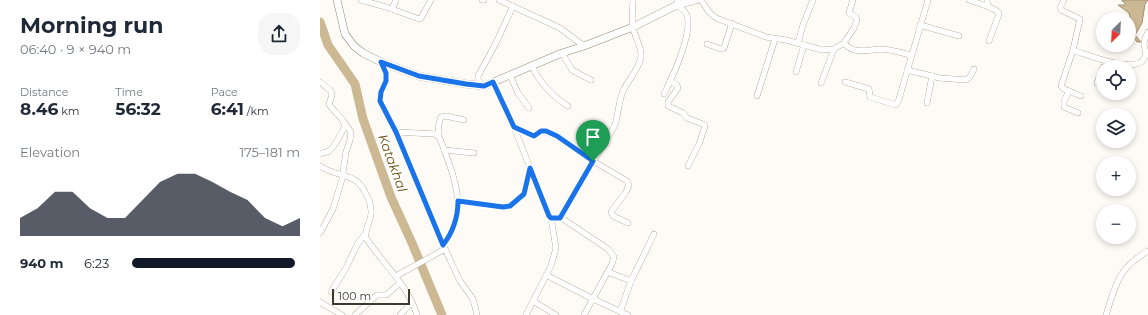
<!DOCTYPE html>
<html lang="en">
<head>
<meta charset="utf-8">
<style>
  body { margin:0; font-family:Montserrat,sans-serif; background:#f6f6f7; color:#1f2937; height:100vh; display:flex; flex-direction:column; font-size:15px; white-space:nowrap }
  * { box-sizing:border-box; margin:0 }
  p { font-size:13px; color:#747a83 }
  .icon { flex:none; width:22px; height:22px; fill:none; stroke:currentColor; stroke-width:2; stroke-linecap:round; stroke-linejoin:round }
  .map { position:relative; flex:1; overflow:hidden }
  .details { display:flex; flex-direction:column; background:#fff; width:320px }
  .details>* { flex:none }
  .needle { width:26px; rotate:204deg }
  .controls { position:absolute; left:776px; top:12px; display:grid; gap:8px }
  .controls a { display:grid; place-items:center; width:40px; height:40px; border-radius:50%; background:#fff; box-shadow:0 2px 6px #0003; font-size:20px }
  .scale { position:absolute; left:12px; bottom:10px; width:78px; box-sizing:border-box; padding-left:4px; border:2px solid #3e382f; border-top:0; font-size:11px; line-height:14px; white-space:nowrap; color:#3e382f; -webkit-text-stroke:3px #fff; paint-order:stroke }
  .pin { position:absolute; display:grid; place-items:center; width:34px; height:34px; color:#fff; margin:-41px -17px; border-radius:50% 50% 50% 0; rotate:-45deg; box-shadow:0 0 4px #0007 }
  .pin .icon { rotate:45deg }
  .round { display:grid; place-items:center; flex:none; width:42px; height:42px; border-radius:16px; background:#f6f6f7 }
  .overview { display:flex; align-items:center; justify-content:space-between; height:68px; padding:0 20px }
  h1 { font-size:22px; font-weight:700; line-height:30px }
  .stats { display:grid; grid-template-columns:repeat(3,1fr); gap:6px; height:68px; padding:4px 20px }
  .stats div { display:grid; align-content:center }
  .stats b { font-size:17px; font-weight:700 }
  .stats small { font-size:11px; font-weight:400 }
  .stats p { font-size:11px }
  .chart { height:112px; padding:8px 20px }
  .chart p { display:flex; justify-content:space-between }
  .chart svg { width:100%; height:72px; margin-top:4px; fill:#111827; opacity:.7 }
  ul { padding:0 20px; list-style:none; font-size:13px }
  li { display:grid; grid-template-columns:64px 48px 1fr; align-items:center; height:30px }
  li i { height:10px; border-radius:5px; background:#111827 }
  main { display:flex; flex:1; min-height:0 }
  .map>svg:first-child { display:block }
  .water { fill:#cdb894; stroke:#a29276 }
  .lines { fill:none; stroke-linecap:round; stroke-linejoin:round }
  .river { stroke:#cdb894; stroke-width:9 }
  .minor-casing { stroke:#938671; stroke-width:6 }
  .tertiary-casing { stroke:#938671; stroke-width:8 }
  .minor { stroke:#fff; stroke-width:5.5 }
  .tertiary { stroke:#fff; stroke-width:7 }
  .route-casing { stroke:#fff; stroke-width:8 }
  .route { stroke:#1a73e8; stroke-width:5 }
  .labels { text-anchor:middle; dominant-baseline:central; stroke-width:4; stroke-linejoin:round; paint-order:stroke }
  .water-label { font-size:13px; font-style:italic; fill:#6d5012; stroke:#fff }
</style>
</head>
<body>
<main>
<section class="details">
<div class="overview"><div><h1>Morning run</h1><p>06:40 · 9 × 940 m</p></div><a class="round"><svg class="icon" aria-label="share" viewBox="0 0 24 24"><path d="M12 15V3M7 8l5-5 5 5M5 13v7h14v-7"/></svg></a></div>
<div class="stats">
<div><p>Distance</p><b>8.46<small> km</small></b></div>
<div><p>Time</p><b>56:32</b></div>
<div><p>Pace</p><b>6:41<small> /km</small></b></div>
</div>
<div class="chart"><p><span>Elevation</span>175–181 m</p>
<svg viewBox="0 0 160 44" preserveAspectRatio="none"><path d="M0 44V33L10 27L20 17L30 17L40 27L50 33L60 33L70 22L80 11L90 6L100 6L110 11L120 17L130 22L140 33L150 38L160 33V44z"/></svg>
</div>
<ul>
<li><b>940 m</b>6:23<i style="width:97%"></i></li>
</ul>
</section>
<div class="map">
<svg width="828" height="315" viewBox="0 0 828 315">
  <rect width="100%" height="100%" fill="#fefbf7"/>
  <path class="water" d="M 802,0 L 828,0 L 825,4 L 822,23 L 815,35 L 821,42 L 817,42 L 814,38 L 809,40 L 809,19 L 807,19 L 810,17 L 809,13 L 798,5 L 805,5 L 805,3 L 802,1 Z"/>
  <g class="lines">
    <path class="river" d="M 0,22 L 8,45 L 35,84 L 43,119 L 71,197 L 92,243 L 122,315"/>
    <g class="minor-casing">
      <g id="minor">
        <path d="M 41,0 L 66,7 L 99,19 L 101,18 L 111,0"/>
        <path d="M 162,0 L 164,0"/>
        <path d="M 179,0 L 240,28 L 264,46"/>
        <path d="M 381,0 L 389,12 L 396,18 L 446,37 L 466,40 L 502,50 L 514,49 L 524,43 L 534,28 L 537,20 L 536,17 L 529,13 L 533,0"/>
        <path d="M 649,0 L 669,7"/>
        <path d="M 667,0 C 667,12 676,6 679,14 L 669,41"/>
        <path d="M 744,0 L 740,8 L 741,10 L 760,19 L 753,50 L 755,51 C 768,55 815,74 824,59 C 828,54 824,49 824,44 C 824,40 826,36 828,32"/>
        <path d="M 72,9 L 76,0"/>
        <path d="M 600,25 L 639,36"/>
        <path d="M 478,43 L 483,25 L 493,0"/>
        <path d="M 524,43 C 535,56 549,49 563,49 C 572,50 582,53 591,55"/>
        <path d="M 387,44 L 401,49 L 404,48 L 412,23"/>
        <path d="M 753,50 L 741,86 L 744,89 L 761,96"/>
        <path d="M 242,53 L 252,70 L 271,80"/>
        <path d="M 61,62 L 66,73 L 67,81 L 61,92 L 60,101 L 76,132 L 125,249"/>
        <path d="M 212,66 C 220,83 232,96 248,106"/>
        <path d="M 587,70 L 620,78 L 646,80 L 650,77 L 654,69"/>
        <path d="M 476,72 L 484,45"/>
        <path d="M 190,75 L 198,93 L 209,108"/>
        <path d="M 350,81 L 357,85 L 358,88 L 348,102 L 348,106 L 363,113 L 367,118 L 383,124 L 385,126 L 379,144 L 368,166"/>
        <path d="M 0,82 L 11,91 L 12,95 L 9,104 C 14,113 23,116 25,126 C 22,132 14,148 9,151 C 6,153 3,152 0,154"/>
        <path d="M 525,82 L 549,89 L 550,97 L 576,105 L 579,99 L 608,0"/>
        <path d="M 173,83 L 192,122 L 229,216 L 231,218 L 238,218 L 243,219 L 288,249 L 294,257 L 292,264 L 264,315"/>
        <path d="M 501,83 L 514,49"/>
        <path d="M 777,83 L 783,67"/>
        <path d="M 164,86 L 158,80 L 158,76 L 176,43 L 193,6"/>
        <path d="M 749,91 L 744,101 L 744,107 L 758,113"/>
        <path d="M 344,94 C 352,78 373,33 367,16 C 366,11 361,8 357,5 L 358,0"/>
        <path d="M 437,96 L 455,39"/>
        <path d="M 607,103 L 612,76"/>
        <path d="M 194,127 L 214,136 L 221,131 L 237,135 L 273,161 L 307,181 L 309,185 L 306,192 L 291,212 L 293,216 L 308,223"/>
        <path d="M 76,132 L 115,134 L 119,137 L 122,144 C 135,179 149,212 123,245"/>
        <path d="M 118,135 L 119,123 L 121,117 L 126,116 L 144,120"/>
        <path d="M 124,150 L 154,153"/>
        <path d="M 0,166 C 18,179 35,170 46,194 C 49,199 51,205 51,211 C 52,221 44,229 46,238 C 63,264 88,285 97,315"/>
        <path d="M 138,201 L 183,207 L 191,206 L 204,194 L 210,168"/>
        <path d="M 240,218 L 295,125 C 299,113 298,101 304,89 C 309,79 319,69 321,57 C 322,47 315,37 313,28 C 311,19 313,9 313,0"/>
        <path d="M 0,233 L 13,209 L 22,179 L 26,152 L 30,140 L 31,132 L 24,122"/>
        <path d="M 288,272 L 311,281"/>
        <path d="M 226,275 L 273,299 L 308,315"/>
        <path d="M 76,276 L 125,249 L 140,281 L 153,299 L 157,315"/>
        <path d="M 11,292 L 26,268 L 38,243 L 45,234"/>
        <path d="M 213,301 L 236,315"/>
        <path d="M 0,302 L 22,315"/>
        <path d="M 300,312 L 311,281 L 334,234"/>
        <path d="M 35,315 L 57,295 L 66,295 L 80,283"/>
        <path d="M 80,315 L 92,302"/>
        <path d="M 206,315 L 231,266 L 236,248 L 231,218"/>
        <path d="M 786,315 C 796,284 798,268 828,251"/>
      </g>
    </g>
    <g class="tertiary-casing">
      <path id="tertiary" d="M 17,0 L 25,34 L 34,46 L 43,53 L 61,62 L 99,76 L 146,84 L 164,86 L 242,53 L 264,46 L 313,27 L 357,5 L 376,0"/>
    </g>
    <use href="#minor" class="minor"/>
    <use href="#tertiary" class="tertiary"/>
  </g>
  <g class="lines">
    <g class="route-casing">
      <path id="route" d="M 61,62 L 99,76 L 146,84 L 164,86 L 173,82 L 194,127 L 214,136 L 221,131 L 226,131 L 237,136 L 273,161 L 240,218 L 231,218 L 229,216 L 210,168 L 204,194 L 190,206 L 183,207 L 138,201 C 138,218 133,232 123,245 L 76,132 L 60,101 L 61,92 L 66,81 L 66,73 Z"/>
    </g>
    <use href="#route" class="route"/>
  </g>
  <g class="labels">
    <g class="water-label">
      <text transform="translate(73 163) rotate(70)">Katakhal</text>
    </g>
  </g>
</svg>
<div class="controls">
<a><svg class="needle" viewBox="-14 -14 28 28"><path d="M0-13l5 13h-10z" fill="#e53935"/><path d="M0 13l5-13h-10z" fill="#747a83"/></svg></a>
<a><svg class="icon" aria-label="locate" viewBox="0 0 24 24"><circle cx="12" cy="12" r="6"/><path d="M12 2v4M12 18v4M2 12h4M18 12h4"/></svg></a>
<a><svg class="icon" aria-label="layers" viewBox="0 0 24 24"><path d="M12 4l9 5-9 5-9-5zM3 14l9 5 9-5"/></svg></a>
<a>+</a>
<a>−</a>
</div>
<div class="scale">100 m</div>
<div class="pin" style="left:273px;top:161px;background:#1e9e55"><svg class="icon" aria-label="arrive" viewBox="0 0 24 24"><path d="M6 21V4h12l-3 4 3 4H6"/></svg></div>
</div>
</main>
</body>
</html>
